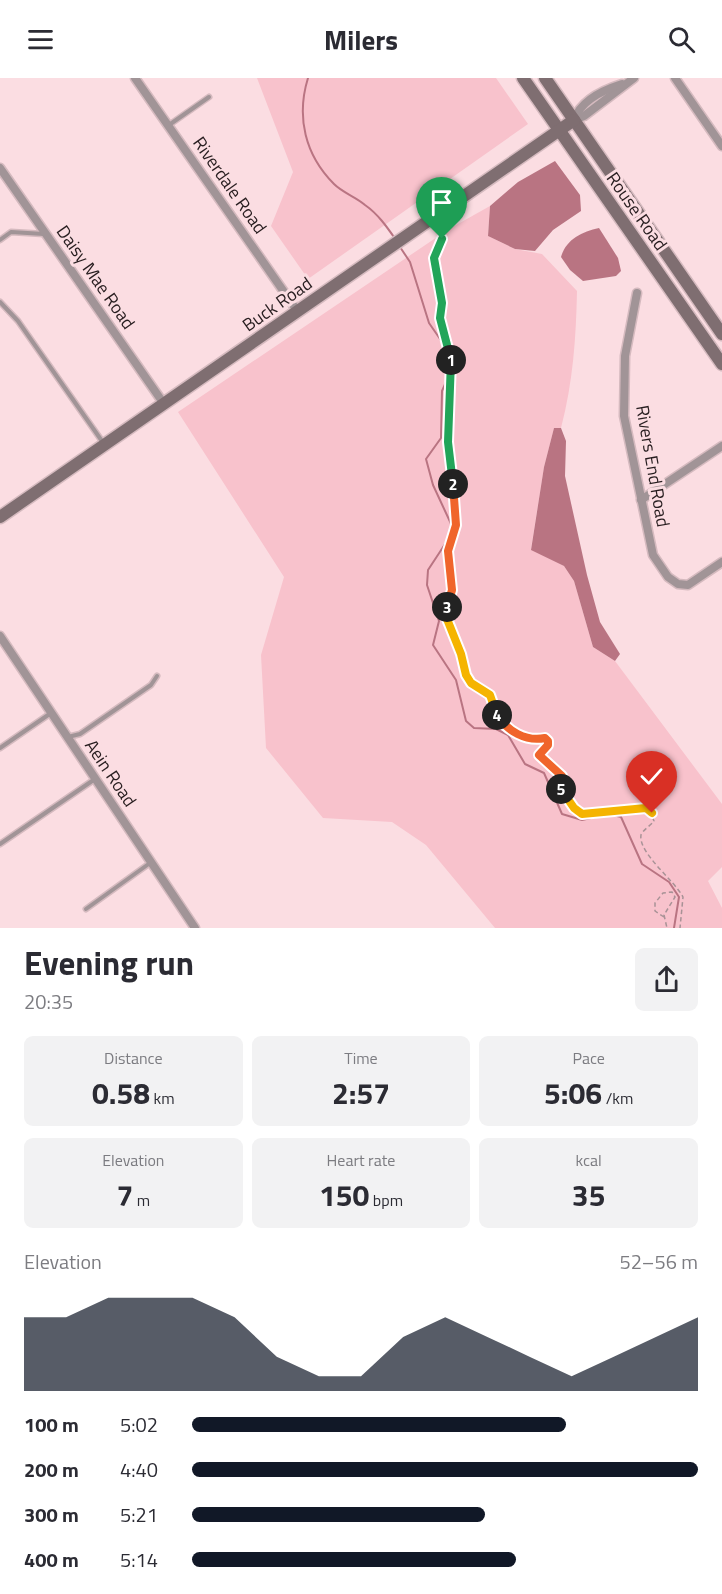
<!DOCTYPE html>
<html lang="en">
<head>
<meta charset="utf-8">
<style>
  body { margin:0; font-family:"Titillium Web",sans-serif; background:#f2f2f3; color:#2b2b33; height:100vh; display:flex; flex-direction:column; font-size:22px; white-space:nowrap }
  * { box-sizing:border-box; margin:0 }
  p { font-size:20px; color:#7c7c81 }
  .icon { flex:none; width:33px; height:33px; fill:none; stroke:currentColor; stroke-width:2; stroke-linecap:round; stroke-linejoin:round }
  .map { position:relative; height:850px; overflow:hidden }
  .side { display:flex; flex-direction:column; background:#fff; flex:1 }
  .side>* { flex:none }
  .pin { position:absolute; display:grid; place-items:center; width:51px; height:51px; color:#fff; margin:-62px -26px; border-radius:50% 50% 50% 0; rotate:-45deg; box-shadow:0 0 6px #0007 }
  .pin .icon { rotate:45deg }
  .km { position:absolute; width:30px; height:30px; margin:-15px; border-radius:50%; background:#222; color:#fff; font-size:16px; line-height:30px; text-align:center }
  .round { display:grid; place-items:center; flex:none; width:63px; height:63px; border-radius:9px; background:#f2f2f3 }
  .head { display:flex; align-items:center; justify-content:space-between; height:102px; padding:0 24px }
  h1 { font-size:33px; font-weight:700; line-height:45px }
  .metrics { display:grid; grid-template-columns:repeat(3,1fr); gap:9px; height:102px; padding:6px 24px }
  .metrics div { display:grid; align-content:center; border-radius:9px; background:#f2f2f3; text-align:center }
  .metrics b { font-size:30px; font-weight:700 }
  .metrics small { font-size:16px; font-weight:400 }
  .metrics p { font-size:16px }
  .chart { height:168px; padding:12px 24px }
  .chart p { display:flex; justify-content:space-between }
  .chart svg { width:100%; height:108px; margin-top:6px; fill:#111827; opacity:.7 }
  ul { padding:0 24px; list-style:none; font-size:20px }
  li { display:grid; grid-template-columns:96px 72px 1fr; align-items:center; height:45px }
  li i { height:15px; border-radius:8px; background:#111827 }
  header { display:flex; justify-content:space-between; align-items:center; height:78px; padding:0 24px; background:#fff; font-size:27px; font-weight:700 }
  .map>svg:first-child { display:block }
  .green { fill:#f8c2cc }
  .water { fill:#b97482 }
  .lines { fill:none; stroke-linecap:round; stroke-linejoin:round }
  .stream { stroke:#b97482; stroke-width:2 }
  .lane-casing { stroke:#d5babf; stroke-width:7 }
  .street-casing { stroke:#d5babf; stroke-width:11 }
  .secondary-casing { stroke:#d5babf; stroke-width:15 }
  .path { stroke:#a89296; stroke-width:1.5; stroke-dasharray:4.5 3; stroke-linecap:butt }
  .lane { stroke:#a19497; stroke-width:4 }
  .street { stroke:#a19497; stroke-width:8 }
  .secondary { stroke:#7f6e71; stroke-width:12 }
  .split-1-casing { stroke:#fff; stroke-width:12 }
  .split-2-casing { stroke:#fff; stroke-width:12 }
  .split-3-casing { stroke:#fff; stroke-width:12 }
  .split-4-casing { stroke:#fff; stroke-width:12 }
  .split-5-casing { stroke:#fff; stroke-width:12 }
  .split-6-casing { stroke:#fff; stroke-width:12 }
  .split-1 { stroke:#22a559; stroke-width:8 }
  .split-2 { stroke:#22a559; stroke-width:8 }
  .split-3 { stroke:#f0652b; stroke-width:8 }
  .split-4 { stroke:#f5b400; stroke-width:8 }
  .split-5 { stroke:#f0652b; stroke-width:8 }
  .split-6 { stroke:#f5b400; stroke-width:8 }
  .labels { text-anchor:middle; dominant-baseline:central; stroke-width:6; stroke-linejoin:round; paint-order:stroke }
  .street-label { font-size:18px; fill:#271d1f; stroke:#fbdde2 }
</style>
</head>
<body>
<header><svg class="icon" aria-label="menu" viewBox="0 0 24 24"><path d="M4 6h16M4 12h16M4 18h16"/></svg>Milers<svg class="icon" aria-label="search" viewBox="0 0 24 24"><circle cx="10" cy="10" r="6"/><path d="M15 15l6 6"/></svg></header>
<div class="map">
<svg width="722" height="850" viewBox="0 0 722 850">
  <rect width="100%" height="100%" fill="#fbdde2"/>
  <g class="green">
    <path d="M 257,0 L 496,0 L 528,46 L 308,201 L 271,148 L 293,94 Z"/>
    <path d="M 490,128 L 488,158 L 515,171 L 542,176 L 577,213 C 576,261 573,304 561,350 L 554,350 L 544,389 L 531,471 L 564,488 L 574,503 L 593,569 L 615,583 L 722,726 L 722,789 L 708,803 L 722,830 L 722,850 L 495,850 L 426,767 L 392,744 L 323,740 L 266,670 L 261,577 L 284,499 L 178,334 L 449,151 Z"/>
  </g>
  <g class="water">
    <path d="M 555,83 L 580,117 L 581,133 L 553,152 L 535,173 L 515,171 L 488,158 L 490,128 L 518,104 Z"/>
    <path d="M 599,150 L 618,180 L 621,193 L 616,198 L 583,203 L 570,192 L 561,179 C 566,161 582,154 599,150 Z"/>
    <path d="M 554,350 L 561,350 L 566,363 L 565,398 L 587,497 L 600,544 L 620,576 L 615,583 L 593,569 L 574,503 L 564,488 L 531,472 L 544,389 Z"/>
  </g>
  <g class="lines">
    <g class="stream">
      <path d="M 308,0 C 296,39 305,77 334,106 C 343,115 356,119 365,127 C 378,136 387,149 396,162"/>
      <path d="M 400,169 L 410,184 L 429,245 L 447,271 L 451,285 L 451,293 L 442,313 L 441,360 L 426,381 L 433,407 L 452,448 L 451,457 L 428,492 L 427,507 L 439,543 L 433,567 L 456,602 L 466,643 L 474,650 L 496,651 L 508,657 L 525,686 L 544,695 L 562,736 L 582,742 L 609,736 L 621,739 L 642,786 L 669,804 L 679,819 L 674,850"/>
    </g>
    <g class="lane-casing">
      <g id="lane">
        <path d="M 169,47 L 209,19"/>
        <path d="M 0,162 L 11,154 L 44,156"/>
        <path d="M 0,224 L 18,243 L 104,366"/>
        <path d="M 68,659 L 80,656 L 151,607 L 157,598"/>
        <path d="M 0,670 L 51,635"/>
        <path d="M 0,766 L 95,701"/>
        <path d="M 86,831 L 150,785"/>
      </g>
    </g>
    <g class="street-casing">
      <g id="street">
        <path d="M 135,0 L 298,234"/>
        <path d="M 675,0 L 722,68"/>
        <path d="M 574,42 L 584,38 L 634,0"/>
        <path d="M 574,42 C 581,22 603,12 622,6"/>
        <path d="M 0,90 L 164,326"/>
        <path d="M 637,215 L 625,278 L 624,338 L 653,477 L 668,499 L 678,506 L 688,507 L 722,484"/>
        <path d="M 641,422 L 722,368"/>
        <path d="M 0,558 L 195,850"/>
      </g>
    </g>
    <g class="secondary-casing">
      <g id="secondary">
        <path d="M 523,0 L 722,286"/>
        <path d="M 545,0 L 722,256"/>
        <path d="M 0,439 L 574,42"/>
      </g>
    </g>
    <g class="path">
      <path d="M 440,148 L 444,156 L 434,180 L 442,225 L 440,240 L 452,287 L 448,364 L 456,447 L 448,473 L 452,512 L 447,527 L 447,541 L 469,602 L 490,617 L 502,644 L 526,661 L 545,660 L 548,663 L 540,680 L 562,698 C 562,703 560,707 561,712 C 566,746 623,735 646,731 L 650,733 L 654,743 C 651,747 642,753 641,757 C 638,775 675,803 683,819 L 680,850"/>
      <path d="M 664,839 L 655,833 L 655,825 L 663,815 L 672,814 L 675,819 L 664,837 L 667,850"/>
    </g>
    <use href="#lane" class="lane"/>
    <use href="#street" class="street"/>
    <use href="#secondary" class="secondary"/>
  </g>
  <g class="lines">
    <g class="split-1-casing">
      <path id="split-1" d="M 442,161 L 434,180 L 442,225 L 440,240 L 451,282"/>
    </g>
    <g class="split-2-casing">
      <path id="split-2" d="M 451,282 L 448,364 L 453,406"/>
    </g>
    <g class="split-3-casing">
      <path id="split-3" d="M 447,529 L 452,512 L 448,473 L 456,447 L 453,406"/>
    </g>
    <g class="split-4-casing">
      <path id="split-4" d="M 447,529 L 447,541 L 461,576 L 466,597 L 471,605 L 490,617 L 497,637"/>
    </g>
    <g class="split-5-casing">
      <path id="split-5" d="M 497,637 C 507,653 526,664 545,660 L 548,663 L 548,667 L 539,677 L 562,698 L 561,711"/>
    </g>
    <g class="split-6-casing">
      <path id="split-6" d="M 561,711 L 574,730 L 582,736 L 646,730 L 652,735"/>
    </g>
    <use href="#split-1" class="split-1"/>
    <use href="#split-2" class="split-2"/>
    <use href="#split-3" class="split-3"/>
    <use href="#split-4" class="split-4"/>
    <use href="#split-5" class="split-5"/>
    <use href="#split-6" class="split-6"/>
  </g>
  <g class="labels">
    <g class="street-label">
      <text transform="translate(230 107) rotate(55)">Riverdale Road</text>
      <text transform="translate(637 133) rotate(55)">Rouse Road</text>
      <text transform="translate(96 199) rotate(55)">Daisy Mae Road</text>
      <text transform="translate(277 226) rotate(-35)">Buck Road</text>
      <text transform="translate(653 388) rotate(80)">Rivers End Road</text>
      <text transform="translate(111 695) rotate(56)">Aein Road</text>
    </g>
  </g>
</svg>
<div class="pin" style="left:442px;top:161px;background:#1e9e55"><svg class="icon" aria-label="arrive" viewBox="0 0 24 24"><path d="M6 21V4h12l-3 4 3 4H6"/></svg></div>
<div class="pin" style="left:652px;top:735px;background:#d93025"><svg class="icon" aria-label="check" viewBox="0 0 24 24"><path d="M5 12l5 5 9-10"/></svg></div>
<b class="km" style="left:451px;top:282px">1</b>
<b class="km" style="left:453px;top:406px">2</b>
<b class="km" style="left:447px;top:529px">3</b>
<b class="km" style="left:497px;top:637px">4</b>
<b class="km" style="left:561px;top:711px">5</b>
</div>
<section class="side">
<div class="head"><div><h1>Evening run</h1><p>20:35</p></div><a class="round"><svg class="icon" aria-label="share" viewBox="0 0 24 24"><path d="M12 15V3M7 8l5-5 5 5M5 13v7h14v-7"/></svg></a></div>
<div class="metrics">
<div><p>Distance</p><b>0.58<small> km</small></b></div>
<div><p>Time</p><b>2:57</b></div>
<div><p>Pace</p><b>5:06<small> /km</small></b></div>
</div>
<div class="metrics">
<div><p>Elevation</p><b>7<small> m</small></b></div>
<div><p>Heart rate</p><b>150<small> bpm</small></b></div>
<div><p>kcal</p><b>35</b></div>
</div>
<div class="chart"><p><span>Elevation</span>52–56 m</p>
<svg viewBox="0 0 160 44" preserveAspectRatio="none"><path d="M0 44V14L10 14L20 6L30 6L40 6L50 14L60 30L70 38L80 38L90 22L100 14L110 22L120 30L130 38L140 30L150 22L160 14V44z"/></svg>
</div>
<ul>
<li><b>100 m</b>5:02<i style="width:74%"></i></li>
<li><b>200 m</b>4:40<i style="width:100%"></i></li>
<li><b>300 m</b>5:21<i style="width:58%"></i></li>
<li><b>400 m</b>5:14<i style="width:64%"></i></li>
</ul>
</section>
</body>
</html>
